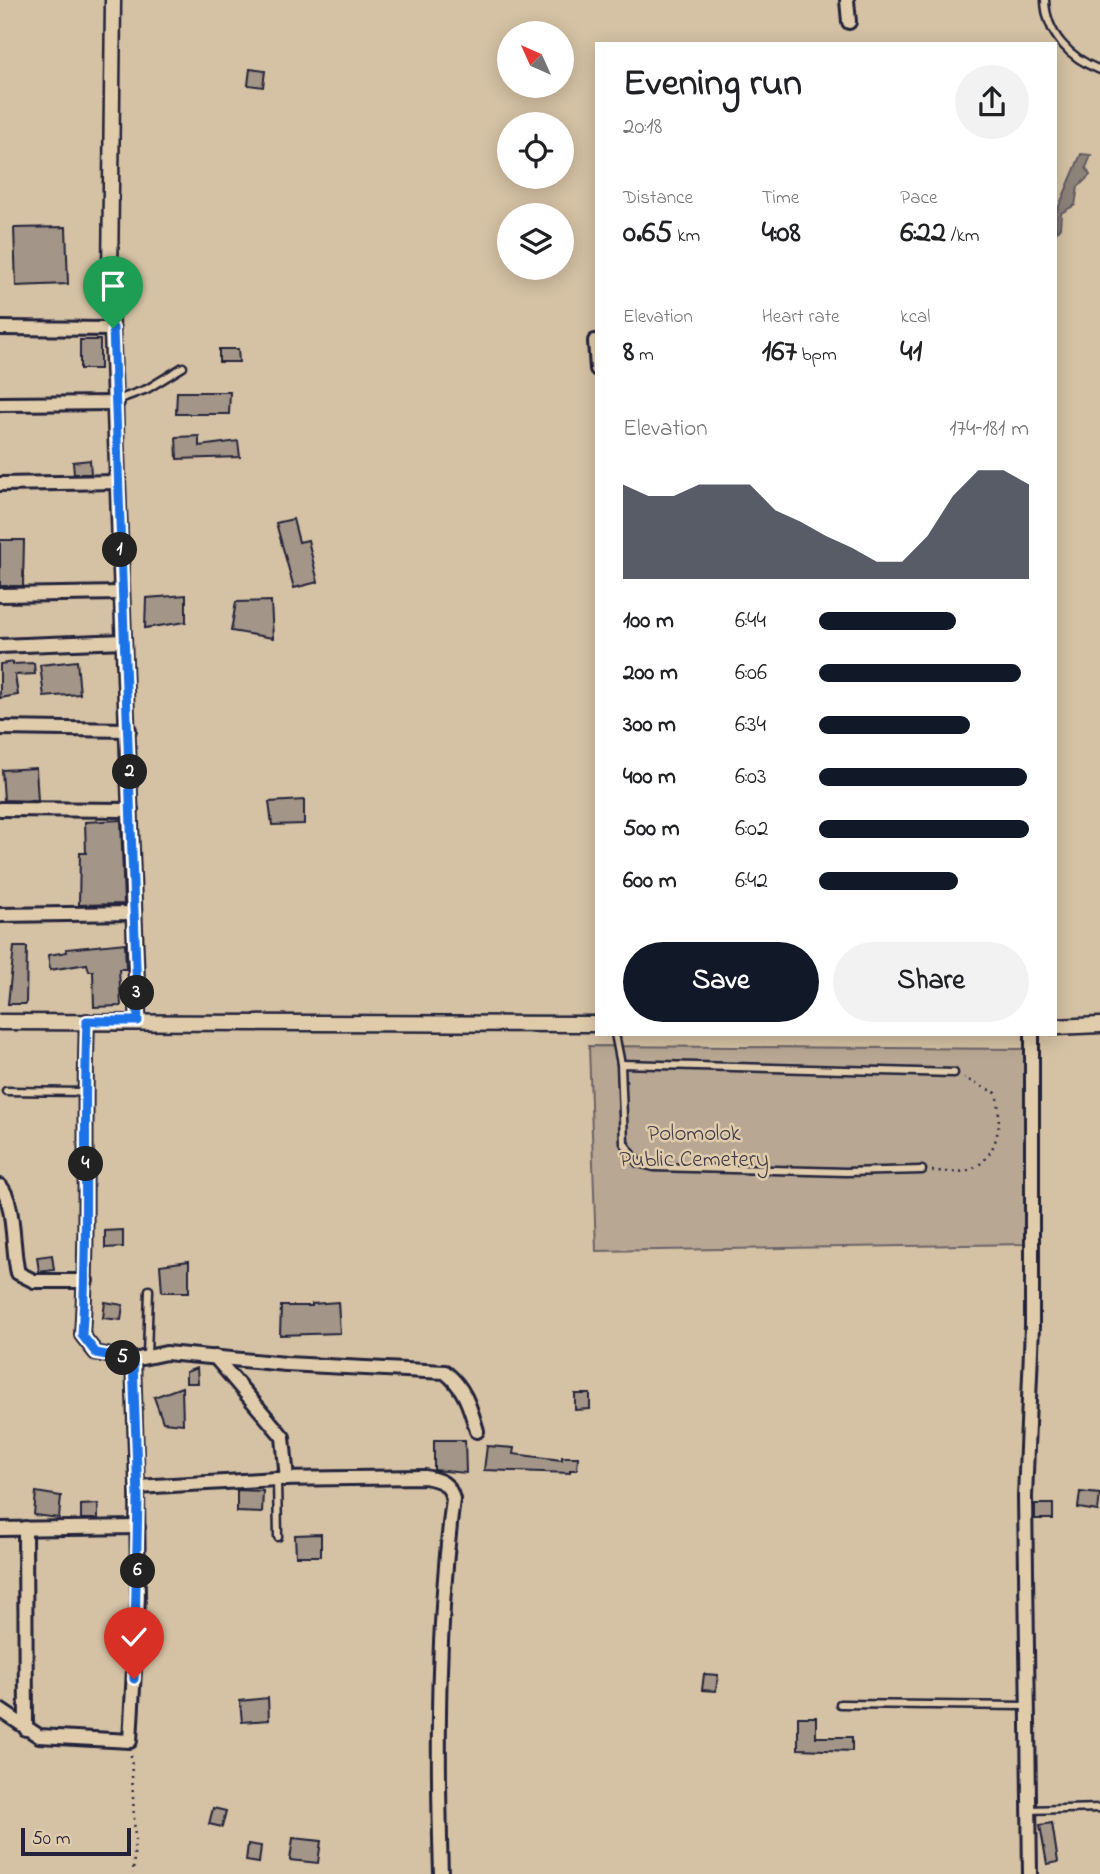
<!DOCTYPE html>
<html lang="en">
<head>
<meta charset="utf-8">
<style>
  body { margin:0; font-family:"Indie Flower",sans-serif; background:#f2f2f2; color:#202124; height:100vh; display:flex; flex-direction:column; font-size:26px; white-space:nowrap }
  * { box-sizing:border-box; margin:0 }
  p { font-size:23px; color:#757577 }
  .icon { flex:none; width:38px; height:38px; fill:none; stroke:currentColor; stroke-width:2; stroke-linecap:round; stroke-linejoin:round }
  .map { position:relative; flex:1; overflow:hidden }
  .details { position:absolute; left:595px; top:42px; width:462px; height:994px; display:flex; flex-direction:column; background:#fff; border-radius:0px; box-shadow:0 4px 18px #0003 }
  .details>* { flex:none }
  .needle { width:46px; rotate:315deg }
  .fabs { position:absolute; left:497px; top:21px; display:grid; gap:14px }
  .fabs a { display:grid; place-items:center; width:77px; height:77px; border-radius:50%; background:#fff; box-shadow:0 4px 18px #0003; font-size:35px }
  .scale { position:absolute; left:21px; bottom:18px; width:110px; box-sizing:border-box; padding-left:7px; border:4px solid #22223b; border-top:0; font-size:19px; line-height:24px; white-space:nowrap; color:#22223b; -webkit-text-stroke:5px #e0ccab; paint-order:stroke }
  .pin { position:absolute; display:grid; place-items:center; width:60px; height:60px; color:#fff; margin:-72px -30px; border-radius:50% 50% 50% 0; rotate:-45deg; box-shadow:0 0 7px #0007 }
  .pin .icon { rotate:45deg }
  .km { position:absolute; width:35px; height:35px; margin:-18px; border-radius:50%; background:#222; color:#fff; font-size:19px; line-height:35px; text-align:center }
  .round { display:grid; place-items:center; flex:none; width:74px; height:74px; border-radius:37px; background:#f2f2f2 }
  .head { display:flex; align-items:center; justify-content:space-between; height:119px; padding:0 28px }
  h1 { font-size:38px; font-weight:700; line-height:52px }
  .metrics { display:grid; grid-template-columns:repeat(3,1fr); gap:10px; height:119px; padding:7px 28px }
  .metrics div { display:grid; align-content:center }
  .metrics b { font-size:30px; font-weight:700 }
  .metrics small { font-size:19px; font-weight:400 }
  .metrics p { font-size:19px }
  .chart { height:196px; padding:14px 28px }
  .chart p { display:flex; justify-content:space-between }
  .chart svg { width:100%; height:126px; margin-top:7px; fill:#111827; opacity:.7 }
  .button { display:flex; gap:14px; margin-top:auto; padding:14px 28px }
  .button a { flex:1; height:80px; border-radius:42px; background:#111827; color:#fff; font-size:28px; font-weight:700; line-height:80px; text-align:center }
  .button a+a { background:#f2f2f2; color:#202124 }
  ul { padding:0 28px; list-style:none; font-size:23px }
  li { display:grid; grid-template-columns:112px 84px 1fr; align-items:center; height:52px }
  li i { height:18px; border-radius:9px; background:#111827 }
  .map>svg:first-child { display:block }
  .green { fill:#b7a793; stroke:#6c6467; stroke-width:2 }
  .water { fill:#8e837a; stroke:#635c61; stroke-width:2 }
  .building { fill:#a39587; stroke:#22223b; stroke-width:2 }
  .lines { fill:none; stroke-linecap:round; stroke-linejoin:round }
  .service-casing { stroke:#22223b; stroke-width:11 }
  .minor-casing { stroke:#22223b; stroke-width:18 }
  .tertiary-casing { stroke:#22223b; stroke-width:19 }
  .path { stroke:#22223b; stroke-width:2.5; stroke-dasharray:2 5; stroke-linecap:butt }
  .service { stroke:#e0ccab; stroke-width:6 }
  .minor { stroke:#e0ccab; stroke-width:12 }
  .tertiary { stroke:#e0ccab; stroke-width:14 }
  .route-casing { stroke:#fff; stroke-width:14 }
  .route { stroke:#1a73e8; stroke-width:9 }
  .labels { text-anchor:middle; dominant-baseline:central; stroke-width:5; stroke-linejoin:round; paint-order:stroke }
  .park-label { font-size:23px; fill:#403d4d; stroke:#e0ccab }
</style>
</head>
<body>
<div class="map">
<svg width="1100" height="1874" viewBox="0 0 1100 1874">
  <rect width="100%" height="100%" fill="#d5c2a4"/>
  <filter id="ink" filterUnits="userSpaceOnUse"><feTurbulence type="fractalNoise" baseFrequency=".0143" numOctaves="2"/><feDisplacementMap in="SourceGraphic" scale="14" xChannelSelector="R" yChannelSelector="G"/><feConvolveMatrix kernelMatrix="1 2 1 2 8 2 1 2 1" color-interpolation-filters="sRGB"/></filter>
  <g filter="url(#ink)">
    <path class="green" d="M 589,1046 L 1032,1049 L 1029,1244 L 596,1251 Z"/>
    <path class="water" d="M 1081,154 L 1091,155 L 1086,168 L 1090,175 L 1078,187 L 1075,205 L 1061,213 L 1060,227 L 1056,232 L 1057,211 Z"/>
    <g class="building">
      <path d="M 250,69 L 265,71 L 263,87 L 248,85 Z"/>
      <path d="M 66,227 L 68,284 L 16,286 L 14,228 Z"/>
      <rect x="80" y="340" width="20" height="29"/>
      <path d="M 219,349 L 238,349 L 239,362 L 219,362 Z"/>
      <path d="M 177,392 L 230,392 L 229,414 L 176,414 Z"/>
      <path d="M 199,436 L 199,446 L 238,441 L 240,457 L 177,459 L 176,437 Z"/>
      <path d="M 90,460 L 91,474 L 74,474 L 73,462 Z"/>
      <path d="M 293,519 L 299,542 L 308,540 L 318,582 L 294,588 L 276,523 Z"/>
      <path d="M 0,540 L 24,540 L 23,586 L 0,586 Z"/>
      <path d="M 186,595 L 186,622 L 145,628 L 146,598 Z"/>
      <path d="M 271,601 L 273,638 L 231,631 L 236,602 Z"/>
      <path d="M 77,661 L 80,694 L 44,697 L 40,665 Z"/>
      <path d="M 13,662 L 13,664 L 34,663 L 35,674 L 15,675 L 18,695 L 0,698 L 0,664 Z"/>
      <path d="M 36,768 L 38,801 L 4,800 L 2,770 Z"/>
      <path d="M 304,800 L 304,824 L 272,825 L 269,802 Z"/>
      <path d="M 121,820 L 124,904 L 79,905 L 80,853 L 86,853 L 85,822 Z"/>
      <path d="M 125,943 L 126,969 L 119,969 L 121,1006 L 94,1007 L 93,971 L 89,971 L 87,964 L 50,970 L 48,955 L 67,952 L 66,949 Z"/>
      <path d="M 14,947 L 27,947 L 26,1004 L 8,1004 Z"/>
      <path d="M 123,1230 L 123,1247 L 105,1248 L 105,1231 Z"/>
      <path d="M 52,1255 L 54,1270 L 39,1272 L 37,1257 Z"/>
      <path d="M 189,1261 L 189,1292 L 162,1292 L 160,1265 Z"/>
      <path d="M 105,1302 L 123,1305 L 121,1320 L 103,1318 Z"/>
      <path d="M 338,1302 L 340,1333 L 280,1335 L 281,1306 L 312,1306 L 312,1304 Z"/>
      <path d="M 197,1368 L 198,1383 L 186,1383 L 186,1372 Z"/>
      <path d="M 182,1387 L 183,1424 L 163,1422 L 154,1397 Z"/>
      <path d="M 575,1394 L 590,1394 L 590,1409 L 575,1410 Z"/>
      <path d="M 434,1440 L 465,1440 L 466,1473 L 434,1470 Z"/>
      <path d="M 487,1446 L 514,1448 L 513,1454 L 562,1460 L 562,1457 L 578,1457 L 577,1470 L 570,1470 L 570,1473 L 484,1470 Z"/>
      <path d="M 237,1490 L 263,1491 L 262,1513 L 237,1512 Z"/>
      <path d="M 36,1492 L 61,1496 L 59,1518 L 34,1515 Z"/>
      <path d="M 1080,1492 L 1100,1494 L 1098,1511 L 1078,1508 Z"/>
      <path d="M 98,1504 L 98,1519 L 81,1519 L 81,1505 Z"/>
      <rect x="1035" y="1504" width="18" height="15"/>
      <path d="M 321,1534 L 321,1556 L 296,1556 L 295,1535 Z"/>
      <path d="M 704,1674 L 718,1675 L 716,1691 L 702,1690 Z"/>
      <path d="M 268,1698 L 269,1720 L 242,1722 L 240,1701 Z"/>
      <path d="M 798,1717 L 816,1717 L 816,1737 L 852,1737 L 852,1751 L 798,1749 Z"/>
      <path d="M 213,1808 L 226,1811 L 222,1827 L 209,1824 Z"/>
      <path d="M 1052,1823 L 1058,1862 L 1047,1864 L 1040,1825 Z"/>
      <path d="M 293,1838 L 321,1841 L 318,1863 L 290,1860 Z"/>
      <path d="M 248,1844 L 261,1846 L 259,1863 L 246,1861 Z"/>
    </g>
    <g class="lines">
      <g class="service-casing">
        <g id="service">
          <path d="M 1045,0 C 1046,34 1070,58 1100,70"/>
          <path d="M 117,400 L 147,389 L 183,367"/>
          <path d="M 615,1034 L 621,1064"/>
          <path d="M 6,1091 L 84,1092"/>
          <path d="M 922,1170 L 846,1172 L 654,1167 L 638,1163 L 624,1143 L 621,1064 L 954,1073"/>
          <path d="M 147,1357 L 149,1290"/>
          <path d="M 277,1479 L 278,1537"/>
          <path d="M 840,1704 L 1027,1706"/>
          <path d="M 1029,1810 L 1100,1808"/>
        </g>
      </g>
      <g class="minor-casing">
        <g id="minor">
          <path d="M 847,0 L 849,22"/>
          <path d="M 0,328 L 113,329"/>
          <path d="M 595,341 L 597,369"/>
          <path d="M 0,404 L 117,403"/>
          <path d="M 0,484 L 118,482"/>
          <path d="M 0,595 L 122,593"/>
          <path d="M 0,646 L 124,641"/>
          <path d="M 0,728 L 129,730"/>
          <path d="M 0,809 L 131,810"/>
          <path d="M 0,915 L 133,913"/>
          <path d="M 87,1021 C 83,1126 89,1231 82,1335 L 96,1353 L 133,1360"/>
          <path d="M 0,1186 C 15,1200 12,1250 18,1273 L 34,1281 L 86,1281"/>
          <path d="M 215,1357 L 283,1437 L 287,1479"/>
          <path d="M 137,1487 L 133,1360 L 166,1353 L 286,1364 L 445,1372 C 465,1388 470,1407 477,1431"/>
          <path d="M 25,1528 L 26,1729"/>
          <path d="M 0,1529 L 138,1527"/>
          <path d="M 0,1710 L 39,1736 L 130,1741 L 138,1598 L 137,1487 L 277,1479 L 425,1477 C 441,1480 449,1483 453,1499 C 437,1624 437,1748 441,1874"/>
          <path d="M 1030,1874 L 1025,1497 L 1032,1326 L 1032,1034"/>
        </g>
      </g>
      <g class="tertiary-casing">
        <g id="tertiary">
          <path d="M 113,0 L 110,280 L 138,1021"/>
          <path d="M 0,1022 L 597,1024"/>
          <path d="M 1055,1027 L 1100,1025"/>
        </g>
      </g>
      <g class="path">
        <path d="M 932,1171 C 942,1171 955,1173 965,1171 C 999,1163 1003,1119 996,1093 L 964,1078"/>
        <path d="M 131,1755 L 135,1839 L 133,1874"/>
      </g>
      <use href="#service" class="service"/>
      <use href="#minor" class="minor"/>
      <use href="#tertiary" class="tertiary"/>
    </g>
  </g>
  <g class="lines" filter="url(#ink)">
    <g class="route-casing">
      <path id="route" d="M 113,328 L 138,1021 L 87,1021 C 83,1126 89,1230 82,1335 L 96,1353 L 133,1360 L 138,1498 L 134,1679"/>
    </g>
    <use href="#route" class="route"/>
  </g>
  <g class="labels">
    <g class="park-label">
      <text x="694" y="1134">Polomolok<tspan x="694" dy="26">Public Cemetery</tspan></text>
    </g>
  </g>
</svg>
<div class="fabs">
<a><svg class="needle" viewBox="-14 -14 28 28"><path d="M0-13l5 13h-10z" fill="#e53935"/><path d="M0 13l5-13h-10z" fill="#757577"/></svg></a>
<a><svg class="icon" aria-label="locate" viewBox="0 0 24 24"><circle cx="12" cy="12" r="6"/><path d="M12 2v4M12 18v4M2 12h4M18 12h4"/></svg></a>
<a><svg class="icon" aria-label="layers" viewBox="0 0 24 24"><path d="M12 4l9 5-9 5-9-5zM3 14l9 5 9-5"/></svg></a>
</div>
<div class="scale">50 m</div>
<div class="pin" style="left:113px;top:328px;background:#1e9e55"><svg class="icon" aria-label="arrive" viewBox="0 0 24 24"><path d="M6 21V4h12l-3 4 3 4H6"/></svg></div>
<div class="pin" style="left:134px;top:1679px;background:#d93025"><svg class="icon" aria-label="check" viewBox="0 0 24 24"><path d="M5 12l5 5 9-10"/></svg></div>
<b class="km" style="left:120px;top:550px">1</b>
<b class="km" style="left:130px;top:772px">2</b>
<b class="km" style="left:137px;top:993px">3</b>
<b class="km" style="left:86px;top:1164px">4</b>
<b class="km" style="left:123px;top:1358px">5</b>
<b class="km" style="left:138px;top:1571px">6</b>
<section class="details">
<div class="head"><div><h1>Evening run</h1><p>20:18</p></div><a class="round"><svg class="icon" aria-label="share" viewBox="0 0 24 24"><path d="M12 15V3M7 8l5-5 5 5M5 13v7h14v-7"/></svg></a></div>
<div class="metrics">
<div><p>Distance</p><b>0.65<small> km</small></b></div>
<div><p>Time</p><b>4:08</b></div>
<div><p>Pace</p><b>6:22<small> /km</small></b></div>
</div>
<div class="metrics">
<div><p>Elevation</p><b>8<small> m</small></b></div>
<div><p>Heart rate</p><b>167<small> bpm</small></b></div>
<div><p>kcal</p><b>41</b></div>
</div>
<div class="chart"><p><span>Elevation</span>174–181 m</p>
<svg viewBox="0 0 160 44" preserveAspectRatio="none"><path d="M0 44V11L10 15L20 15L30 11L40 11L50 11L60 20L70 24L80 29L90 33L100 38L110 38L120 29L130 15L140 6L150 6L160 11V44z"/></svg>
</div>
<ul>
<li><b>100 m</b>6:44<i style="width:65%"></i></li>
<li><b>200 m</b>6:06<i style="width:96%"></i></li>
<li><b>300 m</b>6:34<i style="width:72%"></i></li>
<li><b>400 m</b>6:03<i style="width:99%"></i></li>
<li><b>500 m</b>6:02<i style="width:100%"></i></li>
<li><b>600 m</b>6:42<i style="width:66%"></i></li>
</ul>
<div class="button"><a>Save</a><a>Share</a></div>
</section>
</div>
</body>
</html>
